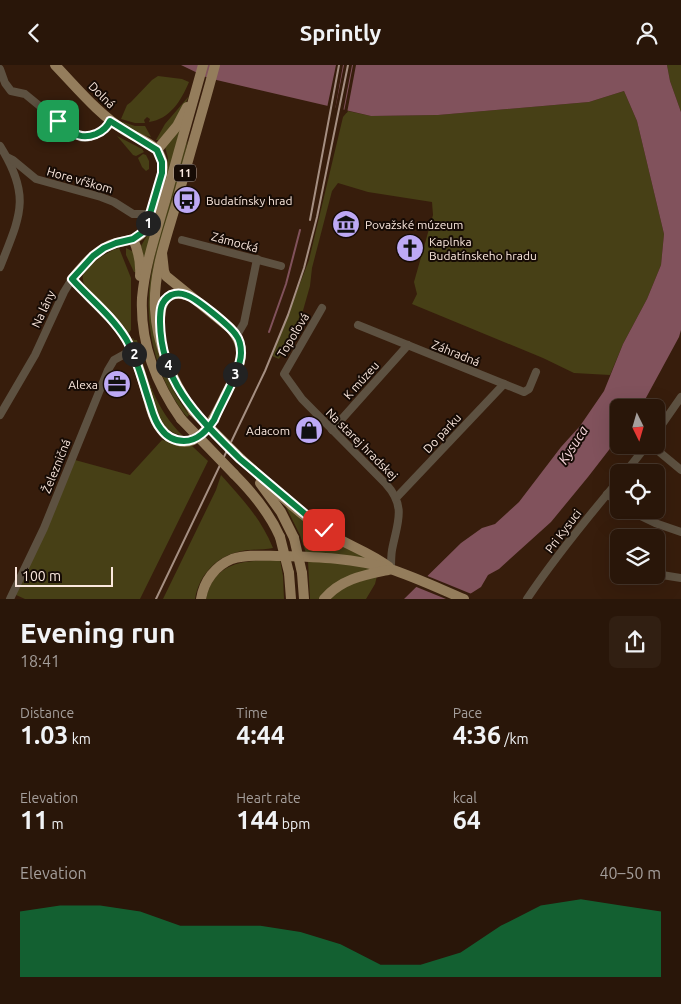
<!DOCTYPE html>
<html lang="en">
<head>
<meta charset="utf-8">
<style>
  body { margin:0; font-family:Ubuntu,sans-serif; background:#311f12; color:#f1f3f6; height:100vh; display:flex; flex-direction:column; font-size:19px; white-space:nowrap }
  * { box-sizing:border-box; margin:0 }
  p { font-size:16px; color:#a59f9c }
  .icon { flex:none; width:28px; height:28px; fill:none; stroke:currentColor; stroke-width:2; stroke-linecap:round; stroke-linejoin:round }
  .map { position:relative; height:534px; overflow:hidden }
  .drawer { display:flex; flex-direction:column; background:#291609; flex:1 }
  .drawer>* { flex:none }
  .needle { width:32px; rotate:175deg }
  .tools { position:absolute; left:610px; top:334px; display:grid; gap:10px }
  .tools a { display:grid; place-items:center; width:55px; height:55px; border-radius:8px; background:#291609; box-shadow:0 5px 20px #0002,0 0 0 1px #45352a; font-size:25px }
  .scale { position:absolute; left:15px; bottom:12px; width:98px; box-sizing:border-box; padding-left:5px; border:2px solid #fbe8de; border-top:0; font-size:14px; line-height:18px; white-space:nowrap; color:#fbe8de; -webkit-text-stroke:4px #160b05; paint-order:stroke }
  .pin { position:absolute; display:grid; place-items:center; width:42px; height:42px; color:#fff; margin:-21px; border-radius:10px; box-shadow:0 2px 8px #0006 }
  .km { position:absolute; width:25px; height:25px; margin:-12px; border-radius:50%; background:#222; color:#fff; font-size:14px; line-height:25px; text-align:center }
  .round { display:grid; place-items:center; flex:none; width:52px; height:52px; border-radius:8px; background:#311f12 }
  .head { display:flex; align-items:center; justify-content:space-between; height:85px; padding:0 20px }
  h1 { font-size:28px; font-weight:600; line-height:38px }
  .metrics { display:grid; grid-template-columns:repeat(3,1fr); gap:8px; height:85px; padding:5px 20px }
  .metrics div { display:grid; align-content:center }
  .metrics b { font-size:25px; font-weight:600 }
  .metrics small { font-size:14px; font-weight:400 }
  .metrics p { font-size:14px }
  .chart { height:140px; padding:10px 20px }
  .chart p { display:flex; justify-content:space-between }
  .chart svg { width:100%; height:90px; margin-top:5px; fill:#0b8043; opacity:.7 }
  header { display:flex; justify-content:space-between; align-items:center; height:65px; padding:0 20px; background:#291609; font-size:22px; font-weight:600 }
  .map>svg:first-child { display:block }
  .green { fill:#474016 }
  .water { fill:#81525c }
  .pier { fill:#371d0c }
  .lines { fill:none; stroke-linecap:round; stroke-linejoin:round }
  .stream { stroke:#81525c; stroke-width:2 }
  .minor { stroke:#5d5141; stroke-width:8 }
  .major { stroke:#947d5c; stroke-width:10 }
  .rail { stroke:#a58f82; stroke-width:2 }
  .major-bridge { stroke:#947d5c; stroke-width:10 }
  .route-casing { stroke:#fff; stroke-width:10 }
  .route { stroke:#0b8043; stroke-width:6 }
  .labels { text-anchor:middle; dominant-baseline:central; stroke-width:4; stroke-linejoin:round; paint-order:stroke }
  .shield { fill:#160b05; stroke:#b6a69d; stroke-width:1 }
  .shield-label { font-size:11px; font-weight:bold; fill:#fbe8de }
  .street-label { font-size:12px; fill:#fbe8de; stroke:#160b05 }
  .poi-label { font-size:12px; fill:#fbe8de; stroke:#160b05; text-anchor:start }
  .water-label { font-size:14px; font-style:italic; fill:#f7d6dc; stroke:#160b05 }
</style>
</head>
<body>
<header><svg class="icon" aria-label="back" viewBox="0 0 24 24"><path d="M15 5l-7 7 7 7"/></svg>Sprintly<svg class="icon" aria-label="person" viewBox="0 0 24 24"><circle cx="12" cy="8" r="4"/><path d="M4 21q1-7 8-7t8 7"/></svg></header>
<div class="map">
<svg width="681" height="534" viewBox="0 0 681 534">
  <rect width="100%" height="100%" fill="#371d0c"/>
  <g class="green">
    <path d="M 667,0 L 681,0 L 681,47 L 670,16 Z"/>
    <path d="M 158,11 L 182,14 L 189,17 C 181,36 170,54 149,57 L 150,54 L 147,52 L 144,55 L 145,58 L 135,58 L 121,54 L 127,40 L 131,37 L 152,15 Z"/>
    <path d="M 624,26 L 637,56 L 664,169 L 661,200 L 647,234 L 623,279 L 610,310 L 574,308 L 543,293 L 412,239 L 417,229 L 414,217 L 433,150 L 432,137 L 368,127 L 338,118 L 332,126 L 312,203 L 310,221 L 302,249 L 279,294 L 272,291 L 309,195 L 343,52 L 348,46 L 371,51 L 438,50 L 589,37 Z"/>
    <path d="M 189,31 L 177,56 L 159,75 L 156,75 L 165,59 Z"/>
    <path d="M 120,56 L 135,61 L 145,61 L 151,72 L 136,68 Z"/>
    <path d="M 181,61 L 145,198 L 141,181 L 149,167 L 167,103 L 168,93 L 165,82 Z"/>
    <path d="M 117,71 L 142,84 L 144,87 L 136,91 L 133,90 Z"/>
    <path d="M 188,75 L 152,259 C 157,293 169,322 189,350 L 187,352 C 154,311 142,255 152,204 C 156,180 164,157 170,134 C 175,116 180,90 188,75 Z"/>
    <path d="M 143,89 L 146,90 L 149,96 L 149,104 L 146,106 L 142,102 L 138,93 Z"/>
    <path d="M 119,183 L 131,213 L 131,265 L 128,269 L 85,222 C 84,219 82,214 83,210 C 86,200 110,185 119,183 Z"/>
    <path d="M 126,183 L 134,187 L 136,207 L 134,207 L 126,190 Z"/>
    <path d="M 133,273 L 134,275 L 137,275 C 145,310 156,345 183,371 C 175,369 169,366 163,359 C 150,342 139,296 132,274 Z"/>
    <path d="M 162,375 L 192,381 L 208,396 L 140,534 L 25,534 L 16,530 L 75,395 L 130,410 Z"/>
    <path d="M 221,410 C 243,435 260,452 273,483 C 263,485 252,484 242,486 C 218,490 199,509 195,534 L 163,534 L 216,425 Z"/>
    <path d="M 285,440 L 376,495 L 306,488 L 300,470 Z"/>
    <path d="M 280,495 L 283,511 L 284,534 L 206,534 C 215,494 247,496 280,495 Z"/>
    <path d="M 308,496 L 339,497 L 376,504 L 321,534 L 310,534 Z"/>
    <path d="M 377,511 L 375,519 L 366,534 L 329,534 L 342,522 Z"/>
  </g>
  <path class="water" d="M 181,0 L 667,0 L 670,16 L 681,47 L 681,265 L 679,272 L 641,342 L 619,342 L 619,369 L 612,381 L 588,412 L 551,457 L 499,504 L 488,510 L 481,522 L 470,529 L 468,534 L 404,534 L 461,478 L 482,463 L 495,459 L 519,437 L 561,382 L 580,361 L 604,326 L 623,279 L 647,234 L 661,200 L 664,169 L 637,56 L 624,26 L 589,37 L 438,50 L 371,51 L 208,13 Z"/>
  <g class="pier">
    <path d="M 336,0 L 343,0 L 335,45 L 327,43 Z"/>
    <path d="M 344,0 L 352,0 L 343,47 L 335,45 Z"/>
    <path d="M 353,0 L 356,0 L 347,48 L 344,47 Z"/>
    <path d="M 425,510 L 474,530 L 470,534 L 446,534 L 414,521 Z"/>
  </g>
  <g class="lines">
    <path class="stream" d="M 269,267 L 286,219 L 300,165"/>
    <g class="minor">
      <path d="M 0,4 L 5,18 L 11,26 L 25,29 L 58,56 L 82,73 L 87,73 L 102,67 L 110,56"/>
      <path d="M 0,81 C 32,132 20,151 0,202"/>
      <path d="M 7,92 L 13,95 L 36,114 L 101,132 L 114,137 L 133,149 L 150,149"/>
      <path d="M 182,175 L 281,201"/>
      <path d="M 322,243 L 284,309 L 302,334 L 386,419 C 407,442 397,458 392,485 C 391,491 391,498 391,505"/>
      <path d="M 358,260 L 524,327 L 529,324 L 536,307"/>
      <path d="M 237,270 L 244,258 L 257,194"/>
      <path d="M 0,350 L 35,290 L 64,227 L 72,214"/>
      <path d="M 332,365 L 408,280"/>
      <path d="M 656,368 L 681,332"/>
      <path d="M 651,380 L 681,405"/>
      <path d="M 625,408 L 647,380"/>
      <path d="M 607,429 L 619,438"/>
      <path d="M 396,433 L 504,319"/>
      <path d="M 628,445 L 655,458 L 681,467"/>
      <path d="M 656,509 L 681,513"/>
      <path d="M 10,534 L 44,463 L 108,305 L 114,295 L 132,285"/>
      <path d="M 527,534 C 555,492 587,453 619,415"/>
    </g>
    <g class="major">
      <path d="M 55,0 C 78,24 99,50 127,67 C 137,73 153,78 159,88 C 161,92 163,97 163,102 C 162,115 150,158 143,167 C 134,178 119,175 108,181 C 93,188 82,202 72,214 C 90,234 112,251 126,274 C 135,289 140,306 145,323 C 150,339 153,361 168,371 C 199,392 215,351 226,329 C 232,317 240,304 241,290 C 242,279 237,271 230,263 L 166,211 L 164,206 L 162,188"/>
      <path d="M 157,85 L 177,61 L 187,42"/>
      <path d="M 133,174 C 139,187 141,197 140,211"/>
      <path d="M 160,253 C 161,234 170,224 189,231"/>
      <path d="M 193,346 C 172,315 157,281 155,244 C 153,207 167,171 177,136 C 189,90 203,45 215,0"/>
      <path d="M 181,354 C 156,319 140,277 142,233 C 145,199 157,165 166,133 C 178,88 191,44 203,0"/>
      <path d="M 241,394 C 268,418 295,446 325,466 C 346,480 370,487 389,502"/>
      <path d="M 234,409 C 253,428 269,447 280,472"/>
      <path d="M 260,418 L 281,447 L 294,473"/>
      <path d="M 289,508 L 291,534"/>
      <path d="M 302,508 L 304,534"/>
      <path d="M 201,534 C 204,516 215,501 232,494 C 247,489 265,491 281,491 C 318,492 354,493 390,504 C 415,512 440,524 464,534"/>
      <path d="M 324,534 C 341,514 364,510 388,505"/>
    </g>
    <g class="rail">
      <path d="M 310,155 L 339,0"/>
      <path d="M 156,534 L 265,306 L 288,250 L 304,203 L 317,152 L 348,0"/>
    </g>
    <g class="major-bridge">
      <path d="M 193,346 L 241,394"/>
      <path d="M 181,354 L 234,409"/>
      <path d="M 280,472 L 289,508"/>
      <path d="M 294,473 L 302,508"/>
    </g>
  </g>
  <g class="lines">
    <g class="route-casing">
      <path id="route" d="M 58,56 C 72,66 78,76 96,69 C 103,66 107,63 110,56 L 157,85 L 162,97 L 162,108 L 150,149 L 143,167 L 133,174 L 116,178 L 104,183 L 93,191 L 72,214 C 90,234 112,251 126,274 C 137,293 142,315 149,336 C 152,345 154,356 161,364 C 166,371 174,376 184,376 C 198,376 207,365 214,355 C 221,338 241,305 241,288 C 241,282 240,275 236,270 C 230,261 196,233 186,230 C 181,228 176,228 171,230 C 160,236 160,246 160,257 C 161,319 199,353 240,394 L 324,465"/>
    </g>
    <use href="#route" class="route"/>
  </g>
  <defs>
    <g id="bus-disc" transform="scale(1.4375)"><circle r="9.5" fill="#bda9f5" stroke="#160b05"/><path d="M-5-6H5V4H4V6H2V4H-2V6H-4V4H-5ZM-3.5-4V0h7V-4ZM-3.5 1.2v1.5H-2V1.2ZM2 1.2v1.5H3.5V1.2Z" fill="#111"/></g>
    <g id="museum-disc" transform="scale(1.4375)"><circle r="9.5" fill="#bda9f5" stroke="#160b05"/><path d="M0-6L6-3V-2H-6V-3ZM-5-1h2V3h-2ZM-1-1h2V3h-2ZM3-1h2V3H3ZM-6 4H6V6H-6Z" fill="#111"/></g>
    <g id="church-disc" transform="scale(1.4375)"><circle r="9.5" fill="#bda9f5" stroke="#160b05"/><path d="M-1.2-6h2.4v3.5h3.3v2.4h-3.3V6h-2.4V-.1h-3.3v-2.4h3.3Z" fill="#111"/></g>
    <g id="office-disc" transform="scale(1.4375)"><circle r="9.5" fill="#bda9f5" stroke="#160b05"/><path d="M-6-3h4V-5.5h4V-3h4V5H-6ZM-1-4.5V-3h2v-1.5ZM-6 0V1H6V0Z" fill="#111"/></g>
    <g id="shop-disc" transform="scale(1.4375)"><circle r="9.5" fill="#bda9f5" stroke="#160b05"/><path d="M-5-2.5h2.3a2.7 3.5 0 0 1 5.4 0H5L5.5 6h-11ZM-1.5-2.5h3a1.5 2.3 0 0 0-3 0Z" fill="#111"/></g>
  </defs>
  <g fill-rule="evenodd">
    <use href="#bus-disc" x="187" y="135"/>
    <use href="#museum-disc" x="346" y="159"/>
    <use href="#church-disc" x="410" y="183"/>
    <use href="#office-disc" x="117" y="319"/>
    <use href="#shop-disc" x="309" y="365"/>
  </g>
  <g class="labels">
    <rect class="shield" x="174" y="99.5" width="22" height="17" rx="4"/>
    <g class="shield-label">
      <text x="185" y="108">11</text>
    </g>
    <g class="street-label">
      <text transform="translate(102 30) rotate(45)">Dolná</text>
      <text transform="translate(80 115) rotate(16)">Hore vŕškom</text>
      <text transform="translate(235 177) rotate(15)">Zámocká</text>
      <text transform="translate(43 244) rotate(-65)">Na lány</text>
      <text transform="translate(293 270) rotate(-59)">Topoľová</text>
      <text transform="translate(456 288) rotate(22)">Záhradná</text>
      <text transform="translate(361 315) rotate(-48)">K múzeu</text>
      <text transform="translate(442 368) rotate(-47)">Do parku</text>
      <text transform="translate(362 379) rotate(45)">Na starej hradskej</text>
      <text transform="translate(56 401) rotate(-68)">Železničná</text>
      <text transform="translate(563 466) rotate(-53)">Pri Kysuci</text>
    </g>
    <g class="poi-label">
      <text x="206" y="135">Budatínsky hrad</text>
      <text x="365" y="159">Považské múzeum</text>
      <text x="429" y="176">Kaplnka<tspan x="429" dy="14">Budatínskeho hradu</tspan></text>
      <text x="98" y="319" text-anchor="end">Alexa</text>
      <text x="290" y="365" text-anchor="end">Adacom</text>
    </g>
    <g class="water-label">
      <text transform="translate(573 380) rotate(-57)">Kysuca</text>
    </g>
  </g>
</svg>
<div class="tools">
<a><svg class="needle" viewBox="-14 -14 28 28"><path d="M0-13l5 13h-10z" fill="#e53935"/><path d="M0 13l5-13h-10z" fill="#a59f9c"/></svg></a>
<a><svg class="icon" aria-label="locate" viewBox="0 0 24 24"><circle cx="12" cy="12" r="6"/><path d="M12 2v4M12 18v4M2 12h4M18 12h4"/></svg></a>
<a><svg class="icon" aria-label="layers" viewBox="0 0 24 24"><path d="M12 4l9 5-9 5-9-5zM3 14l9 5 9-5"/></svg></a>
</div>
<div class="scale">100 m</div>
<div class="pin" style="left:58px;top:56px;background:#1e9e55"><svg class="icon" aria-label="arrive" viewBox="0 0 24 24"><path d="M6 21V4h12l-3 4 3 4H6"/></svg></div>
<div class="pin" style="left:324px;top:465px;background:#d93025"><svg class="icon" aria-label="check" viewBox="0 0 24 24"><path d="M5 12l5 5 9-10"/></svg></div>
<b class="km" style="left:148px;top:158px">1</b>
<b class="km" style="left:134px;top:289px">2</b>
<b class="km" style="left:235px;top:309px">3</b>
<b class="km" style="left:168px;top:300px">4</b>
</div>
<section class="drawer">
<div class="head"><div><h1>Evening run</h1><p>18:41</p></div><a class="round"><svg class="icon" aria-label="share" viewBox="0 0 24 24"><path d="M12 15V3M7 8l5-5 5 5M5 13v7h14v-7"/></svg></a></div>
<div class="metrics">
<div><p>Distance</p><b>1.03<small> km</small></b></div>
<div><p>Time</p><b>4:44</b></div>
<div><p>Pace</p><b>4:36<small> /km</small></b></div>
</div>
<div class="metrics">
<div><p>Elevation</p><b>11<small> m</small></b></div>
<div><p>Heart rate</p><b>144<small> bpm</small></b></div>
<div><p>kcal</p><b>64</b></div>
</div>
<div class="chart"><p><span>Elevation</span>40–50 m</p>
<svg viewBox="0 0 160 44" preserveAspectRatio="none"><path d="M0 44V12L10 9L20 9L30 12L40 19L50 19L60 19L70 22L80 28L90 38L100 38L110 32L120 19L130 9L140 6L150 9L160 12V44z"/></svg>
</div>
</section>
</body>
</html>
